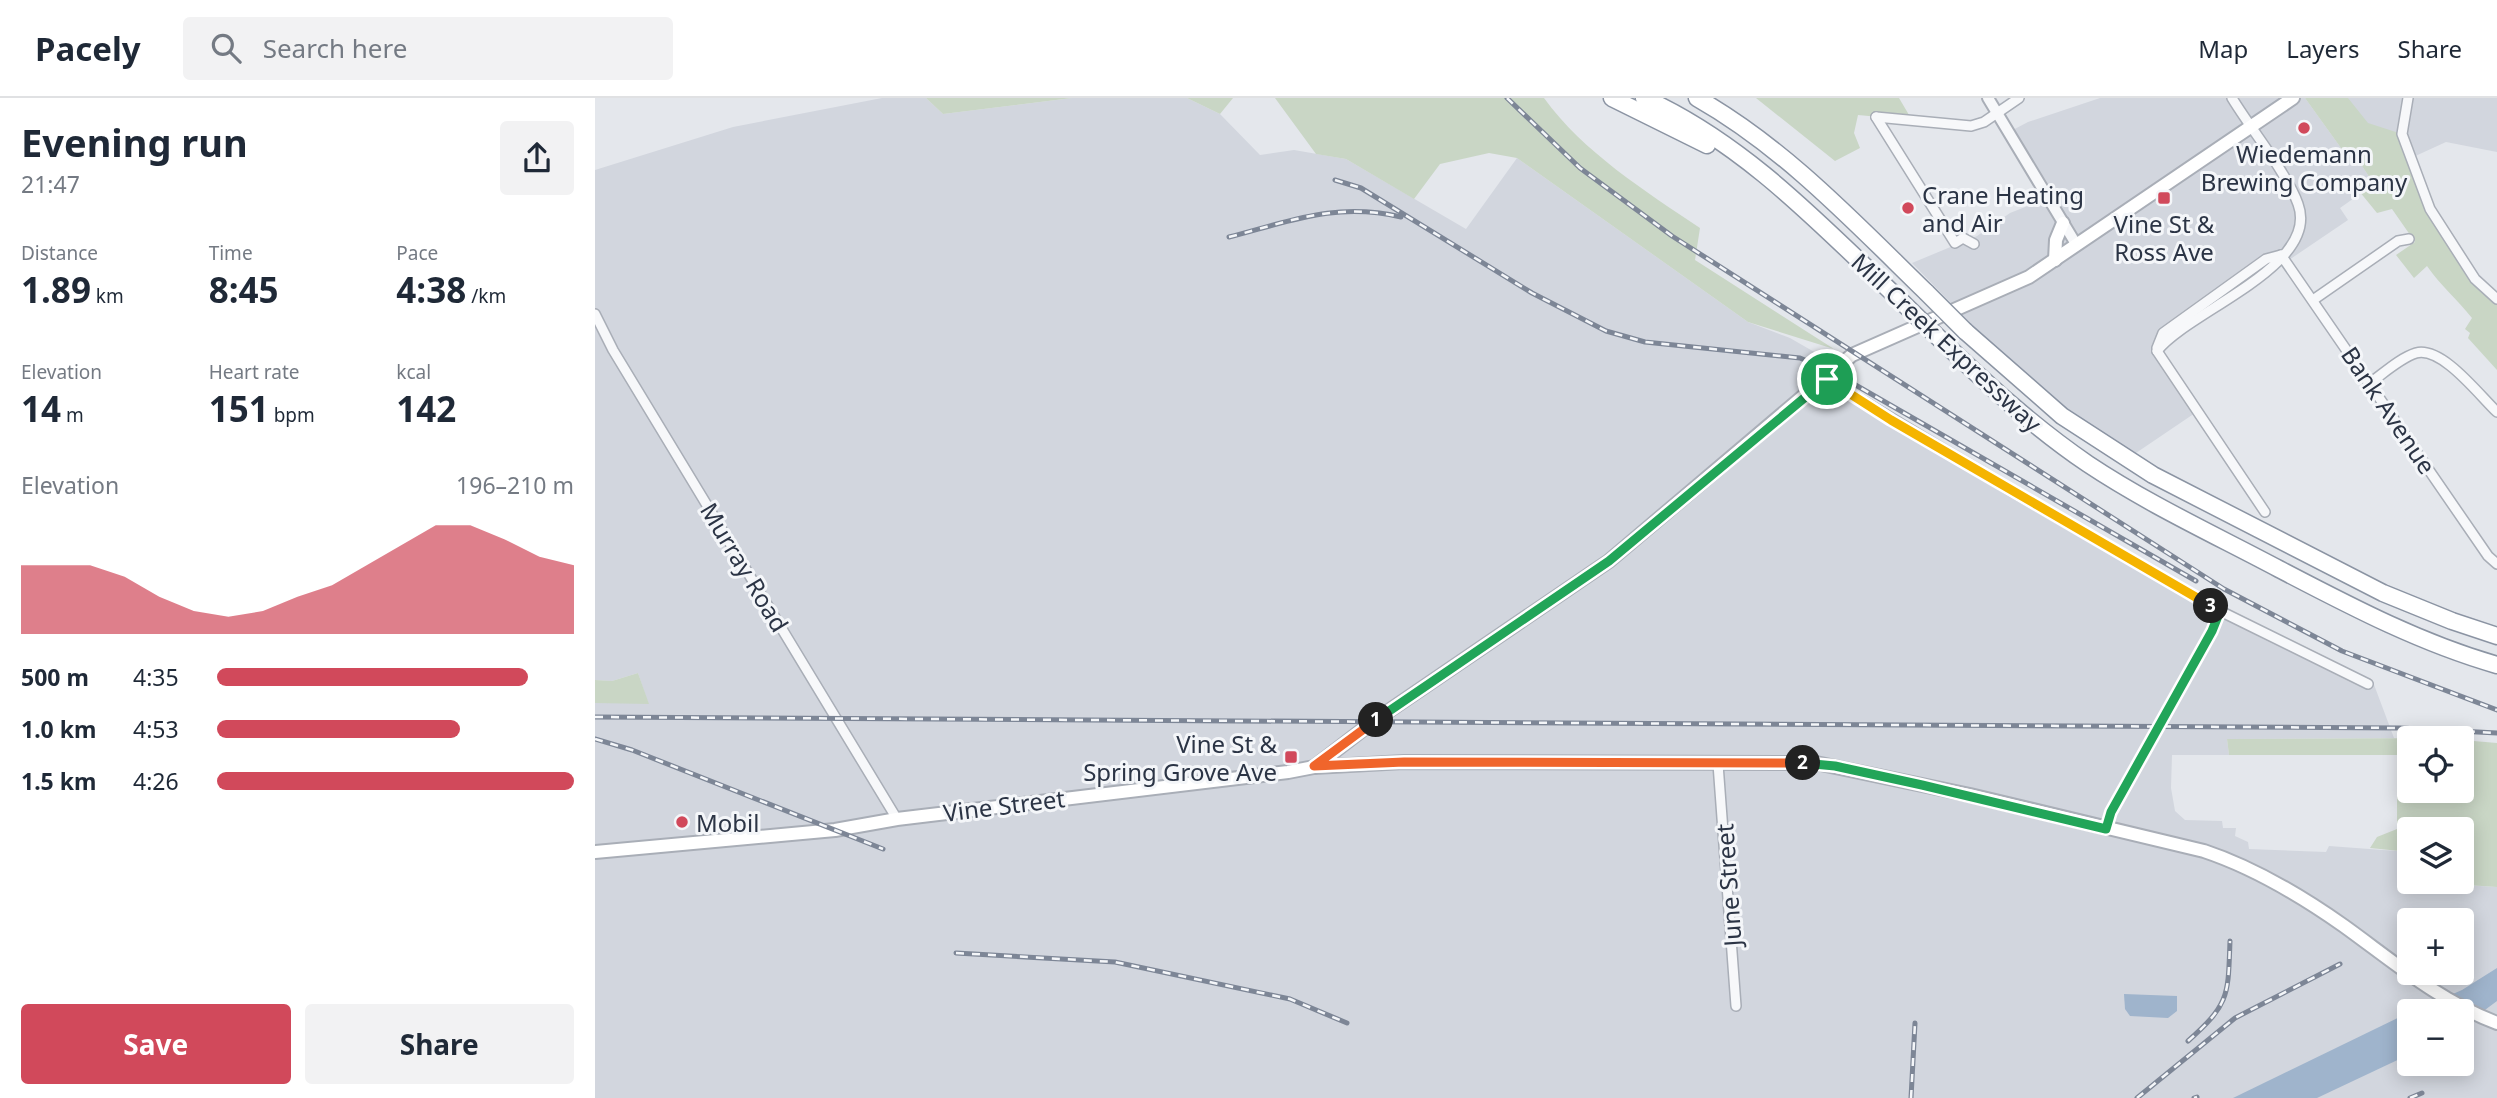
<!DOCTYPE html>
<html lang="en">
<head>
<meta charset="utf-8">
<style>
  body { margin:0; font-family:"Noto Sans",sans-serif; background:#f2f2f3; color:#1f2937; height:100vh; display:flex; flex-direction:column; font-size:26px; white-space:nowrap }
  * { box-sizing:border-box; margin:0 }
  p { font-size:23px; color:#747a83 }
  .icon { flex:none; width:38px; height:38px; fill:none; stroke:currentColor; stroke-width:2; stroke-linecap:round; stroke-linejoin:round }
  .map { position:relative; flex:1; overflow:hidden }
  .drawer { display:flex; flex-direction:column; background:#fff; width:595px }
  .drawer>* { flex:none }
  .fabs { position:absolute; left:1802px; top:628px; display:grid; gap:14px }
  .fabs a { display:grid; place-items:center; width:77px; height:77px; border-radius:7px; background:#fff; box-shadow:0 4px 18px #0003; font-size:35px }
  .pin { position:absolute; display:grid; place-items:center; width:60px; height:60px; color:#fff; margin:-30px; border:4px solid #fff; border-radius:50%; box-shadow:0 2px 7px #0007 }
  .km { position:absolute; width:35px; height:35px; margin:-18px; border-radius:50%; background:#222; color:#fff; font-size:19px; line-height:35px; text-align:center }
  .round { display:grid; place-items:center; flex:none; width:74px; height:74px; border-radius:7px; background:#f2f2f3 }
  .headline { display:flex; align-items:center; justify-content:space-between; height:119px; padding:0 21px }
  h1 { font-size:38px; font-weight:700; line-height:52px }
  .metrics { display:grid; grid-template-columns:repeat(3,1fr); gap:10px; height:119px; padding:7px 21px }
  .metrics div { display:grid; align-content:center }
  .metrics b { font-size:35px; font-weight:700 }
  .metrics small { font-size:19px; font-weight:400 }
  .metrics p { font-size:19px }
  .chart { height:196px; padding:14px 21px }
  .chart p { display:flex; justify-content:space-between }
  .chart svg { width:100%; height:126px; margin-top:7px; fill:#d1495b; opacity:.7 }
  .cta { display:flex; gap:14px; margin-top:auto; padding:14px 21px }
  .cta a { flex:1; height:80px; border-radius:7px; background:#d1495b; color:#fff; font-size:28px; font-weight:700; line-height:80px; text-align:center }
  .cta a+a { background:#f2f2f3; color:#1f2937 }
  ul { padding:0 21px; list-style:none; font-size:23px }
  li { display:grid; grid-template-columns:112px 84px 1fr; align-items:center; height:52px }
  li i { height:18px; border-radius:9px; background:#d1495b }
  header { display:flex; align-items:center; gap:42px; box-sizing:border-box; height:98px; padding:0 35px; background:#fff; border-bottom:2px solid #e0e1e3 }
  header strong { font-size:33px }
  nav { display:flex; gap:38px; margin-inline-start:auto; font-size:24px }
  .search { width:490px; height:63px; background:#f2f2f3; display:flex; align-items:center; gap:18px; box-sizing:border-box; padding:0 24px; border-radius:7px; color:#747a83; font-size:26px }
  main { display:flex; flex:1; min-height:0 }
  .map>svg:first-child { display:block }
  .built { fill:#d2d6de; fill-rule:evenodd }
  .green { fill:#c9d6c5 }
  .water { fill:#9fb4cc }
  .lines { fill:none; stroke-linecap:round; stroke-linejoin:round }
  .minor-casing { stroke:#a9aeb7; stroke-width:12 }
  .tertiary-casing { stroke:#a9aeb7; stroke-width:14 }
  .secondary-casing { stroke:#a9aeb7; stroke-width:16 }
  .motorway-casing { stroke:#8b94a3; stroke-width:19 }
  .minor { stroke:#f7f8fa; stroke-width:9 }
  .tertiary { stroke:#f7f8fa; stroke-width:10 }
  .secondary { stroke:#fff; stroke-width:12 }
  .motorway { stroke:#fff; stroke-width:16 }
  .rail-casing { stroke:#7d8696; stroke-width:5 }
  .rail { stroke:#f4f6f9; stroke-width:2.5; stroke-dasharray:8; stroke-linecap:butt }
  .motorway-bridge-casing { stroke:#8b94a3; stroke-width:19; stroke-linecap:butt }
  .motorway-bridge { stroke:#fff; stroke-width:16 }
  .split-1-casing { stroke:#fff; stroke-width:14 }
  .split-2-casing { stroke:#fff; stroke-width:14 }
  .split-3-casing { stroke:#fff; stroke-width:14 }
  .split-4-casing { stroke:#fff; stroke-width:14 }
  .split-1 { stroke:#22a559; stroke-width:9 }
  .split-2 { stroke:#f0652b; stroke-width:9 }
  .split-3 { stroke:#22a559; stroke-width:9 }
  .split-4 { stroke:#f5b400; stroke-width:9 }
  .poi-dot { fill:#d1495b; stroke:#f4f6f9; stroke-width:2.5 }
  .labels { text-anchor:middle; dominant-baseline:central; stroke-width:6; stroke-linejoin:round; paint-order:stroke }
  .poi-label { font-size:24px; fill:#2b3445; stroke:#f4f6f9 }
  .street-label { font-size:24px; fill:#2b3445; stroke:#f4f6f9 }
</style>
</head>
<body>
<header>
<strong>Pacely</strong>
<div class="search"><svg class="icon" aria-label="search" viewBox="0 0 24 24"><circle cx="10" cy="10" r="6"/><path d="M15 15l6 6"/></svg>Search here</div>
<nav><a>Map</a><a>Layers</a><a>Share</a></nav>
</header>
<main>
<section class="drawer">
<div class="headline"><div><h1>Evening run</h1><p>21:47</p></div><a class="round"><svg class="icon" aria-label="share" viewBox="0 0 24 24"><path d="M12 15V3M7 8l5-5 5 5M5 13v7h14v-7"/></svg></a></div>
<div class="metrics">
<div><p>Distance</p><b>1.89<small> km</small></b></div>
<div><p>Time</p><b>8:45</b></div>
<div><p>Pace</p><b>4:38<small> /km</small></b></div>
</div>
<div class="metrics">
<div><p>Elevation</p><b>14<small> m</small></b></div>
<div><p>Heart rate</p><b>151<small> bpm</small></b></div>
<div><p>kcal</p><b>142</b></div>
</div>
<div class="chart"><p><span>Elevation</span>196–210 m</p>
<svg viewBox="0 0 160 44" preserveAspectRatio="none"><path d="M0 44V20L10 20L20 20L30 24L40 31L50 36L60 38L70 36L80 31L90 27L100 20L110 13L120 6L130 6L140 11L150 17L160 20V44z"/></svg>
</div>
<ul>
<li><b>500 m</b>4:35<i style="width:87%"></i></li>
<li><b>1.0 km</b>4:53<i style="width:68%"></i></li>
<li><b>1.5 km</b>4:26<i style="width:100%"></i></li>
</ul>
<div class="cta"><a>Save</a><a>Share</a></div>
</section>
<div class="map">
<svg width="1902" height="1000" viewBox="0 0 1902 1000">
  <rect width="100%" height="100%" fill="#e4e7ec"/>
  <g class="built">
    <path d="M 287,0 L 331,0 L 348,16 L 477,0 L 592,0 L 625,16 L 665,57 L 699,52 L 751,61 L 871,131 L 922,60 L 1153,224 L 1195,240 L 1228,259 L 1247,284 L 1654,524 L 1778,584 L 1799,640 L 1632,641 L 1634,657 L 1577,657 L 1576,690 L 1580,713 L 1590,722 L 1627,723 L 1628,730 L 1641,730 L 1640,738 L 1653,744 L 1654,751 L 1731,754 L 1734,748 L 1815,754 L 1815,784 L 1902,789 L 1902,1000 L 0,1000 L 0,605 L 53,605 L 43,575 L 17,583 L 0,582 L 0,72 L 138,29 ZM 1815,822 L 1867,822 L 1867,875 L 1815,875 ZM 1815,914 L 1867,914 L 1867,966 L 1815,966 Z"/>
    <path d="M 1505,0 L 1710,0 L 1751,57 L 1757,53 L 1779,86 L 1745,110 L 1753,122 L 1691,164 L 1687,158 L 1562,253 L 1603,313 L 1538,357 L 1474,315 L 1422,273 L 1317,165 L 1382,138 L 1415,115 L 1453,100 L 1414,34 L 1433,24 Z"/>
    <path d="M 1752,0 L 1902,0 L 1902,54 L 1851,44 L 1816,60 L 1768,27 Z"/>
  </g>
  <g class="green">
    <path d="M 331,0 L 477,0 L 348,16 Z"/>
    <path d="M 592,0 L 638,0 L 625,16 Z"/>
    <path d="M 680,0 L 949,0 C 988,54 1050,93 1105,130 L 1100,162 L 1239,251 L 1153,224 L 922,60 L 894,55 L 845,66 L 819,101 L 751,61 L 721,56 Z"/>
    <path d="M 1161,0 L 1304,0 L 1317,22 L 1263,17 L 1259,35 L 1265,50 L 1240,63 Z"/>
    <path d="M 1710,0 L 1753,0 L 1773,25 L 1807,36 C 1830,98 1853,155 1902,201 L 1902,272 L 1873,240 L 1875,235 L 1870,231 L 1877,220 C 1862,201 1846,188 1832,168 L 1819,180 L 1801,157 L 1820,144 L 1797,111 L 1782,115 L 1760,88 L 1775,80 L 1757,53 L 1751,57 Z"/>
    <path d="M 43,575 L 54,606 L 0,605 L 0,582 L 17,583 Z"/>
    <path d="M 1815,640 L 1815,693 L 1867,693 L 1867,642 L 1902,645 L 1902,789 L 1857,786 L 1867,784 L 1867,732 L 1815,732 L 1815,754 L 1775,750 L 1782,739 L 1802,731 L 1802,657 L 1634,657 L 1632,641 L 1836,640 L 1843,640 Z"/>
  </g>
  <g class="water">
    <path d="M 1902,870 L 1902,903 L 1867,929 L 1867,914 L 1816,914 L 1867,892 Z"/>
    <path d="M 1529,896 L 1582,898 L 1582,913 L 1573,920 L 1535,918 L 1530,911 Z"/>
    <path d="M 1815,914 L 1815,956 L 1811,958 L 1722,1000 L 1638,1000 Z"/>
  </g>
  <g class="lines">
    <g class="minor-casing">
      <g id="minor">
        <path d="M 1813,0 L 1807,36 L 1835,111 L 1880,181 L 1902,201"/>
        <path d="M 1281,19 L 1360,145 L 1368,140 L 1379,146"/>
        <path d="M 1281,19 L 1376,28 L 1389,24 L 1424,0"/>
        <path d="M 1686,157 L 1893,458 L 1902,466"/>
        <path d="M 1718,202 L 1803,143 L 1814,141"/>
        <path d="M 0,216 L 18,252 L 302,721"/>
        <path d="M 1562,250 L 1568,235 L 1671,161 L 1686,157"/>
        <path d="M 1562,253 C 1593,213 1726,168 1703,106 C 1692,75 1655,30 1637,0"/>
        <path d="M 1562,253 L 1670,414"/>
        <path d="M 1232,281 L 1418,394 L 1625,513 L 1773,586"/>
        <path d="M 1775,285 C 1789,275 1805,260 1821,255 C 1847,248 1884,297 1902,314"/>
        <path d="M 1123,666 L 1141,908"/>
        <path d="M 1511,731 L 1516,714 L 1617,533 L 1625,513"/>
      </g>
    </g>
    <g class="tertiary-casing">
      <path id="tertiary" d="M 1393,0 L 1481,146"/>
    </g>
    <g class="secondary-casing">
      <g id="secondary">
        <path d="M 1460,162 L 1461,142 L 1468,125"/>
        <path d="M 719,669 L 809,664 L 1221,665 L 1375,697 L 1609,753 C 1660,770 1705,797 1749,828 C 1799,864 1844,903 1902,925"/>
        <path d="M 0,754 L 240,732 L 302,721 L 693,674 L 719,669 L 779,623 L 1014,463 L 1257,257 L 1434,179 L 1698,0"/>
      </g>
    </g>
    <g class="motorway-casing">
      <g id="motorway">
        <path d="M 1017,0 L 1112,47"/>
        <path d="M 1049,0 C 1151,46 1228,129 1308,205"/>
        <path d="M 1102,0 C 1190,50 1259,124 1331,194"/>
        <path d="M 1370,233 L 1467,318 L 1558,377 L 1788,495 L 1857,523 L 1902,538"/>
        <path d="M 1347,243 C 1393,287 1440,330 1493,366 C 1553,406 1620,437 1684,471 C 1755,508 1825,545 1902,567"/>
      </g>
    </g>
    <use href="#minor" class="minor"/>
    <use href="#tertiary" class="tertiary"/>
    <use href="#secondary" class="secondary"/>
    <use href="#motorway" class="motorway"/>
    <g class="rail-casing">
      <g id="rail">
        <path d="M 912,0 L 985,70 L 1077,138 L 1629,491 L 1747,553 L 1902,612"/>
        <path d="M 740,82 L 766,90 L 937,195 L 1011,233 L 1050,244 L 1205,260 L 1238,274 L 1601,483"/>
        <path d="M 634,139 C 696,123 741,104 806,119"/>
        <path d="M 0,619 L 1805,630 L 1902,635"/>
        <path d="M 0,641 L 37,652 L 288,751"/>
        <path d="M 361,855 L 520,864 L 695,901 L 752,925"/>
        <path d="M 1593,943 C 1635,906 1633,897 1635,843"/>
        <path d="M 1316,1000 L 1320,925"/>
        <path d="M 1542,1000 L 1640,920 L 1745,866"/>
        <path d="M 1599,1000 L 1602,999"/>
        <path d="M 1815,1000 L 1827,995"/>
      </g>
    </g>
    <use href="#rail" class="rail"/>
    <g class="motorway-bridge-casing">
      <g id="motorway-bridge">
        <path d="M 1331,194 L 1370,233"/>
        <path d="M 1308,205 L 1347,243"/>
      </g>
    </g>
    <use href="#motorway-bridge" class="motorway-bridge"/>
  </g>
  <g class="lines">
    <g class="split-1-casing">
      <path id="split-1" d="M 781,622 L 1014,463 L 1232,281"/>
    </g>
    <g class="split-2-casing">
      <path id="split-2" d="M 781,622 L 719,668 L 809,664 L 1208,665"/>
    </g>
    <g class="split-3-casing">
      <path id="split-3" d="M 1208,665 L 1240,668 L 1327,687 L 1511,731 L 1516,714 L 1617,533 L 1625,513 L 1616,508"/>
    </g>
    <g class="split-4-casing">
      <path id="split-4" d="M 1232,281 L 1296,322 L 1616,508"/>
    </g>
    <use href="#split-1" class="split-1"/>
    <use href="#split-2" class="split-2"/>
    <use href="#split-3" class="split-3"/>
    <use href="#split-4" class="split-4"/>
  </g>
  <g class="poi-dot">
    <circle cx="1709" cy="30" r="7"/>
    <rect x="1562" y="93" width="14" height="14" rx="3.5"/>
    <circle cx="1313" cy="110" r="7"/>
    <rect x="689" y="652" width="14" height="14" rx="3.5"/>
    <circle cx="87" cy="724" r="7"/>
  </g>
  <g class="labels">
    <g class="poi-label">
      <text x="1709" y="55">Wiedemann<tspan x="1709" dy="28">Brewing Company</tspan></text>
      <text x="1327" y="96" text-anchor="start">Crane Heating<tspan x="1327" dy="28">and Air</tspan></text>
      <text x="1569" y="125">Vine St &amp;<tspan x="1569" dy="28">Ross Ave</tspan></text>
      <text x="682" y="645" text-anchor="end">Vine St &amp;<tspan x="682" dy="28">Spring Grove Ave</tspan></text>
      <text x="101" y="724" text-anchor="start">Mobil</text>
    </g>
    <g class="street-label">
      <text transform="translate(1352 244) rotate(43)">Mill Creek Expressway</text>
      <text transform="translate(1794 312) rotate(56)">Bank Avenue</text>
      <text transform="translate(150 469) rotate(59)">Murray Road</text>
      <text transform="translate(409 707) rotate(-7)">Vine Street</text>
      <text transform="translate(1133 787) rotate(-94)">June Street</text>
    </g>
  </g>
</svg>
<div class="fabs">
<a><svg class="icon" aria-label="locate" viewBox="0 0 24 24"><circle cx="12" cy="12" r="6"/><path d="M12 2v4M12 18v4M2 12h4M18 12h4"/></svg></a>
<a><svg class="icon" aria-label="layers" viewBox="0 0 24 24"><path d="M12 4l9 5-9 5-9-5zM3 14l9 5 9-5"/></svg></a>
<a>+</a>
<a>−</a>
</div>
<div class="pin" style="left:1232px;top:281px;background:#1e9e55"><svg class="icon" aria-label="arrive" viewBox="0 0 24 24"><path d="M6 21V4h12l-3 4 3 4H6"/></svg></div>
<b class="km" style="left:781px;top:622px">1</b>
<b class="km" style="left:1208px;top:665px">2</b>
<b class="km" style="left:1616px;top:508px">3</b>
</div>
</main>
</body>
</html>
